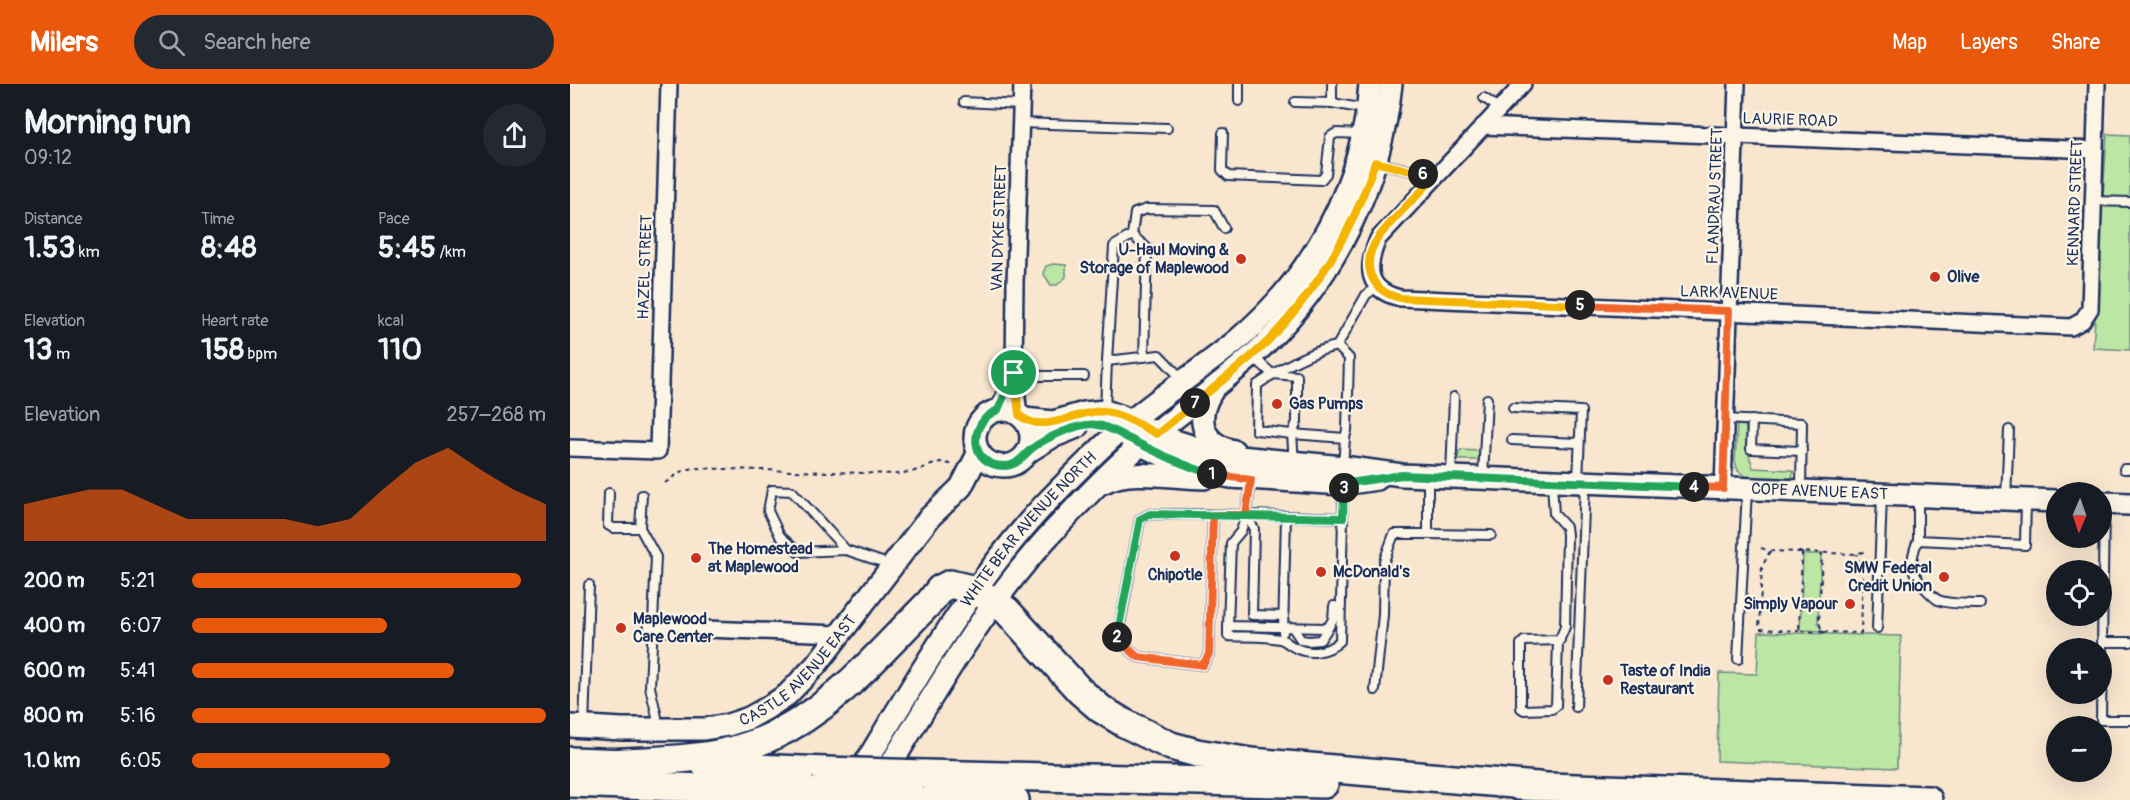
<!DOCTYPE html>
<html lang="en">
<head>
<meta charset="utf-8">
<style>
  body { margin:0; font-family:Pangolin,sans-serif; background:#242831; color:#f1f3f6; height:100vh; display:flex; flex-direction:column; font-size:22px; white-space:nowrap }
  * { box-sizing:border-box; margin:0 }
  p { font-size:20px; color:#9ea1a6 }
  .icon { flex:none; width:33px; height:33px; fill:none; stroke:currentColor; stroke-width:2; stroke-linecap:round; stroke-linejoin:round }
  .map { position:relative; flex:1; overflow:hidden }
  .details { display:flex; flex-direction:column; background:#171b24; width:570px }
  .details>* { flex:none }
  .needle { width:39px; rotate:182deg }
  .buttons { position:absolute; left:1476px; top:398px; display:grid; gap:12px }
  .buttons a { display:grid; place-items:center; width:66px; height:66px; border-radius:50%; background:#171b24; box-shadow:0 6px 24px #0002; font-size:30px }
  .pin { position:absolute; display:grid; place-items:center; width:51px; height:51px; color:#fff; margin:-26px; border:3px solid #fff; border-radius:50%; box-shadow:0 2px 6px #0007 }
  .km { position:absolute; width:30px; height:30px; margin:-15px; border-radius:50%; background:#222; color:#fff; font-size:16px; line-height:30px; text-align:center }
  .round { display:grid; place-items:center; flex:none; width:63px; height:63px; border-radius:32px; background:#242831 }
  .summary { display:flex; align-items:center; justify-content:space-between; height:102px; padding:0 24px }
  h1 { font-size:33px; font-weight:700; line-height:45px }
  .figures { display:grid; grid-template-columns:repeat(3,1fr); gap:9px; height:102px; padding:6px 24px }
  .figures div { display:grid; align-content:center }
  .figures b { font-size:30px; font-weight:700 }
  .figures small { font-size:16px; font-weight:400 }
  .figures p { font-size:16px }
  .chart { height:168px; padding:12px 24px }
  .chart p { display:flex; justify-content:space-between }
  .chart svg { width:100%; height:108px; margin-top:6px; fill:#ea580c; opacity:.7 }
  ul { padding:0 24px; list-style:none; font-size:20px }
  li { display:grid; grid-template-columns:96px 72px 1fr; align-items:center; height:45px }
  li i { height:15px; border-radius:8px; background:#ea580c }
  header { display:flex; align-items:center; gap:36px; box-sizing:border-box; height:84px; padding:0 30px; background:#ea580c; color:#fff }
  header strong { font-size:28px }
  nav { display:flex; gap:33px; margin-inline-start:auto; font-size:21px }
  .search { width:420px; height:54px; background:#242831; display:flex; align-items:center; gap:15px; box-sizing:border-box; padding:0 21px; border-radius:33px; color:#9ea1a6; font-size:22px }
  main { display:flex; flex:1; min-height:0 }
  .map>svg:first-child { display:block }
  .green { fill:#bbe6a3; stroke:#6b8a80; stroke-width:1.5 }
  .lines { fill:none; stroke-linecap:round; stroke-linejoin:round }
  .lane-casing { stroke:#1b2f5e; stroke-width:12 }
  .street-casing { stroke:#1b2f5e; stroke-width:20 }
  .secondary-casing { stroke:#1b2f5e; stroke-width:26 }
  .highway-casing { stroke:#1b2f5e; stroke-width:32 }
  .path { stroke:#1b2f5e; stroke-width:2; stroke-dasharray:4.5 4.5; stroke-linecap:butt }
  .lane { stroke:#fcf5e5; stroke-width:8 }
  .street { stroke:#fcf5e5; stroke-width:15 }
  .secondary { stroke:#fcf5e5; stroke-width:21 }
  .highway { stroke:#fcf5e5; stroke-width:27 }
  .highway-bridge-casing { stroke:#1b2f5e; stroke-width:32; stroke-linecap:butt }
  .highway-bridge { stroke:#fcf5e5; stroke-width:27 }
  .split-1-casing { stroke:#fff; stroke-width:12 }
  .split-2-casing { stroke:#fff; stroke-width:12 }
  .split-3-casing { stroke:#fff; stroke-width:12 }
  .split-4-casing { stroke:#fff; stroke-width:12 }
  .split-5-casing { stroke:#fff; stroke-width:12 }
  .split-6-casing { stroke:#fff; stroke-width:12 }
  .split-7-casing { stroke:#fff; stroke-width:12 }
  .split-8-casing { stroke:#fff; stroke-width:12 }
  .split-1 { stroke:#22a559; stroke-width:8 }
  .split-2 { stroke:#f0652b; stroke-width:8 }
  .split-3 { stroke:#22a559; stroke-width:8 }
  .split-4 { stroke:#22a559; stroke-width:8 }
  .split-5 { stroke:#f0652b; stroke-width:8 }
  .split-6 { stroke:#f5b400; stroke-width:8 }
  .split-7 { stroke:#f5b400; stroke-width:8 }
  .split-8 { stroke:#f5b400; stroke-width:8 }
  .poi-dot { fill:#c8321e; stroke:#fcf5e5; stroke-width:2 }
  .labels { text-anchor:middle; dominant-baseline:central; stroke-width:4.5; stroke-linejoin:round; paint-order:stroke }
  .street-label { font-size:16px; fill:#1b2f5e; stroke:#fcf5e5 }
  .poi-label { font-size:16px; font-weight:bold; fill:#1b2f5e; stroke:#fcf5e5; text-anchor:start }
</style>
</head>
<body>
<header>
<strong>Milers</strong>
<div class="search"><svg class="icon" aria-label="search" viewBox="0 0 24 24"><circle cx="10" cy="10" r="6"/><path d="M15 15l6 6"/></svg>Search here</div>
<nav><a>Map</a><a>Layers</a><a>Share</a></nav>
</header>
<main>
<section class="details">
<div class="summary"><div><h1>Morning run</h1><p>09:12</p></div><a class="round"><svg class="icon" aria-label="share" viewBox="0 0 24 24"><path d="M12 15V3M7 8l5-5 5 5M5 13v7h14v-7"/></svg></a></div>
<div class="figures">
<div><p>Distance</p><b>1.53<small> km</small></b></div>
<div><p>Time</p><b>8:48</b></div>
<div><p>Pace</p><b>5:45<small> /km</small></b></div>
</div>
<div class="figures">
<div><p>Elevation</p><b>13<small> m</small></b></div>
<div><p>Heart rate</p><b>158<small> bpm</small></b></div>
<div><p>kcal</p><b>110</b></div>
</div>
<div class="chart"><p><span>Elevation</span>257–268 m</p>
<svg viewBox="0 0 160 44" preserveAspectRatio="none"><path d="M0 44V29L10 26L20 23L30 23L40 29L50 35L60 35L70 35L80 35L90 38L100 35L110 23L120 12L130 6L140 15L150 23L160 29V44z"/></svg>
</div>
<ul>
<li><b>200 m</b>5:21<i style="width:93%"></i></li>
<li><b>400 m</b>6:07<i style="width:55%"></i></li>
<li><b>600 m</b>5:41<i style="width:74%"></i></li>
<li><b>800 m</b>5:16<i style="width:100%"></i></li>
<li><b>1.0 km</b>6:05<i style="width:56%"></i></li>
</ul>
</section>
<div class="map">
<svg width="1560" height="716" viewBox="0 0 1560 716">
  <rect width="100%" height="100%" fill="#f8e6cf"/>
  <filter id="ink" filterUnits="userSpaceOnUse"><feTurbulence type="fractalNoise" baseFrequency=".0167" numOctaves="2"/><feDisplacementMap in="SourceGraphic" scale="12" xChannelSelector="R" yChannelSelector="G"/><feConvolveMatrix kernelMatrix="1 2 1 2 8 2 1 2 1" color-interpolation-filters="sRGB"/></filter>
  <g filter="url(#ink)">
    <g class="green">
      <path d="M 1537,50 L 1560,51 L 1560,266 L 1523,264 Z"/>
      <path d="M 483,180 L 496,181 L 496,193 L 487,201 L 481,201 L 473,189 L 476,182 Z"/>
      <path d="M 1167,341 L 1176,342 L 1176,361 L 1183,384 L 1221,386 L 1224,388 L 1221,395 L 1177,393 L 1168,387 L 1165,377 Z"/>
      <path d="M 891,366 L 909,367 L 909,376 L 888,376 L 889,367 Z"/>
      <path d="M 1233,470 L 1251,470 L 1248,538 L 1252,547 L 1230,546 Z"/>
      <path d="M 1189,548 L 1331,552 L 1327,684 L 1147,677 L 1149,589 L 1187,590 Z"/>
    </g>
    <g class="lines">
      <g class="lane-casing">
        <g id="lane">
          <path d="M 762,0 L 762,19 L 795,25"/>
          <path d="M 914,14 L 930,25"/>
          <path d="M 669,17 L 669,0"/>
          <path d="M 394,18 L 451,21"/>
          <path d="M 725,18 L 762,19"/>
          <path d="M 450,39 L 597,44"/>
          <path d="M 653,49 L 652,86 L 658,92 L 751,96 L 756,90 L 760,53 L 766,49 L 792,50"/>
          <path d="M 806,78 L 865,93"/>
          <path d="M 1523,117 L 1560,118"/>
          <path d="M 562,151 L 577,164 L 574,273"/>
          <path d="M 767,262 L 796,211 L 807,203"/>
          <path d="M 684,273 L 702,290 L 727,292 L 727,338 L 722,350 L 775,354 L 773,383"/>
          <path d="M 444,289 L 454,292 L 514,292"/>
          <path d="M 613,296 L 589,271 L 537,277 L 544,162 L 562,151 L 565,129 L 577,125 L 644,126 L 654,144"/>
          <path d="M 943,324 L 1011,327 L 1008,397"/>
          <path d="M 535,326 L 537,277"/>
          <path d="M 1155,335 L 1232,339 L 1231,404"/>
          <path d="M 1182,336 L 1181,365 L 1232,367"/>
          <path d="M 942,356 L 1009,359"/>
          <path d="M 724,378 L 722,350 L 686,346 L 687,301 C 711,284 738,268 767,262 L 779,274 L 777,346 L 775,354"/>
          <path d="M 1554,385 L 1560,385"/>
          <path d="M 881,392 L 884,313"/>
          <path d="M 913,393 L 917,315"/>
          <path d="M 681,397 L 676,431 L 773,434 L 773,401"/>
          <path d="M 982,399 L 984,430 L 996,443 L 997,451 L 995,543 C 993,548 991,553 988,558 L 986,622 L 982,625 L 954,626 L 951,624 L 951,560 L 954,557 L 990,556"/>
          <path d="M 39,409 L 38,441 L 43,444 L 70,444"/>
          <path d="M 72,411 L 70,444 L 86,473 L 80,603 L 87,633 L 85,643"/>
          <path d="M 1348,414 L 1348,456 L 1455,461 L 1456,416"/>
          <path d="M 1436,414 L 1439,346"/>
          <path d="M 1534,421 L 1531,636 L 1560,636"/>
          <path d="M 643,431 L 639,570 L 633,581 L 568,573 L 547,555 L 570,435 L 580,430 L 676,431"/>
          <path d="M 676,431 L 671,447 L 661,459 L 658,542 L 758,544 L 763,535 L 764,522"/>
          <path d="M 676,431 L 684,445 L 682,531 L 714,532"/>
          <path d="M 858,450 L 921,451"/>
          <path d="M 1348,456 C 1340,475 1339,487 1354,503 C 1358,507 1363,513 1368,516 C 1380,521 1397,519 1410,520"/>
          <path d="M 276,466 L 228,468 L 210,452 L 198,427 L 202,406 L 222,407 L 276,466 L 312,478 L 319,483"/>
          <path d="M 658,542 L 658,552 C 675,553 694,552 710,555 C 715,556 718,560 722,562 C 738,572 757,569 770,557 L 773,434"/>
          <path d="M 723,544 L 731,556 L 739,557 L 750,556 L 758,544"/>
          <path d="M 1307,544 L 1312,412"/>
          <path d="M 713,548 L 716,433"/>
          <path d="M 1532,558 L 1560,558"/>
          <path d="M 1168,575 L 1177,406"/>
          <path d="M 805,606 L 813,531 L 814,477 L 824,450 L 858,450 L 858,394"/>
          <path d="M 1006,623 L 1015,400"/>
          <path d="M 14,642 L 19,501"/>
        </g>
      </g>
      <g class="street-casing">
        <g id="street">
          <path d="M 953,0 L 808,155 C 796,184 796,206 830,214 L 1501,243 L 1512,237 L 1520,225 L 1527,0"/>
          <path d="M 913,42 L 1525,66"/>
          <path d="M 428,326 L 444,289"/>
          <path d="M 449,331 L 444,289 L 445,199 L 452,0"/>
          <path d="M 0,364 L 88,367 L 99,0"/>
          <path d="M 1153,404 L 1167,0"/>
          <path d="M 82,543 L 269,550"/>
        </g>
      </g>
      <g class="secondary-casing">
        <g id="secondary">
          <path d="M 642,307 C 625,334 631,360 664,367"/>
          <circle cx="433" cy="354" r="28"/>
          <path id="s1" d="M 454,335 L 483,338 L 514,329 L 535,327 L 550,332 L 602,356 L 649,371 L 773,383 L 832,391 L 1486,417"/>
          <path d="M 561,356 C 594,372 624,387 660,393 L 773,400 L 807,395"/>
          <path d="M 459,367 L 482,353 L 507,343"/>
          <path d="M 534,398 C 560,384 604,394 634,394"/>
          <path d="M 1532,419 L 1560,420"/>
          <path id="s2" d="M 0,642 L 52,645 L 134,645 L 158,641 L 179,634 L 197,624 L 217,611 L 246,581 L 360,433 L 391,403 L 409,368"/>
          <path id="s3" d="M 284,698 C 342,603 397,504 473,422 C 501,393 530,363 561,337 C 595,309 632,285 666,257 C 743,193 793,101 800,0"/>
          <path d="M 309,700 C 363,611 415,519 487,443 C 510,419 533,394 558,372 C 602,334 652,301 695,260 C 765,192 811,98 821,0"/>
        </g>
      </g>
      <g class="highway-casing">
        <g id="highway">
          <path d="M 0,677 L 59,679"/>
          <path d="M 42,679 C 78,676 116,677 152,669 C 244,650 297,581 360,518 L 370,505 L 380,500 L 405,506 L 425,518 L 437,527 L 510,607 L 531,625 L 554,639 L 601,662 L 627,669 L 681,678 L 968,702"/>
          <path d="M 136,682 L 255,687"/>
          <path d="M 354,690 L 754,700"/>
          <path d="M 0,699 L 242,708"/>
          <path d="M 949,702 L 1358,716"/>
          <path d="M 342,712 L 445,716"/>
        </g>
      </g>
      <g class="path">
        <path d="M 95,399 L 110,388 L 123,384 L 327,390 L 342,388 L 370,378 L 385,381"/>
        <path d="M 1191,464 L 1200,467 L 1286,470 L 1296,467"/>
        <path d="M 1200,467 L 1192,483 L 1189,545 L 1229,547"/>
        <path d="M 1232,468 L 1229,547 L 1253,548 L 1249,539 L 1252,469"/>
        <path d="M 1253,548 L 1291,549 L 1293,483 L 1286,470"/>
      </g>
      <use href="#lane" class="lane"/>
      <use href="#street" class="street"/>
      <use href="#secondary" class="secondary"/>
      <use href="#highway" class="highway"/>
      <g class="highway-bridge-casing">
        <g id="highway-bridge">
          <path d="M 255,687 L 354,690"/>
          <path d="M 242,708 L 342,712"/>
        </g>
      </g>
      <use href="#highway-bridge" class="highway-bridge"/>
    </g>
  </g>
  <g class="lines" filter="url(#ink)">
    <g class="split-1-casing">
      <path id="split-1" d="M 444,289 L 428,326 C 397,338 399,382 434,382 C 447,382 451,374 460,366 C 473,355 511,337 528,341 C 540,343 551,351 562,356 C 588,369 614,382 642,390"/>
    </g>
    <g class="split-2-casing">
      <path id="split-2" d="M 547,553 L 547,555 L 568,573 L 633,581 L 639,570 L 643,431 L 676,431 L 681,396 L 642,390"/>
    </g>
    <g class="split-3-casing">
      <path id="split-3" d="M 547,553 L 570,435 L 580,430 L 773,434 L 774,404"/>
    </g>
    <g class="split-4-casing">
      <path id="split-4" d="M 774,404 L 773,400 L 832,391 L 1124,403"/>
    </g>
    <g class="split-5-casing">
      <path id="split-5" d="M 1010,221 L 1159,227 L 1153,404 L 1124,403"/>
    </g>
    <g class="split-6-casing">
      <path id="split-6" d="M 853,90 L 865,93 C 848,111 822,135 808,154 C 790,180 800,207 830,214 L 1010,221"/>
    </g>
    <g class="split-7-casing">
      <path id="split-7" d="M 625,319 C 649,299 674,280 696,259 C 747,207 783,147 805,78 L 853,90"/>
    </g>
    <g class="split-8-casing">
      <path id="split-8" d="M 444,289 L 449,331 C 475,353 507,324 535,328 C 553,330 571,342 587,350 L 625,319"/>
    </g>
    <use href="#split-1" class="split-1"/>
    <use href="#split-2" class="split-2"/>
    <use href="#split-3" class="split-3"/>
    <use href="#split-4" class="split-4"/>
    <use href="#split-5" class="split-5"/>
    <use href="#split-6" class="split-6"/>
    <use href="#split-7" class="split-7"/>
    <use href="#split-8" class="split-8"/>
  </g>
  <g class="poi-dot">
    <circle cx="671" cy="175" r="6"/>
    <circle cx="1365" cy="193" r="6"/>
    <circle cx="707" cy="320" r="6"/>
    <circle cx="605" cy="472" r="6"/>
    <circle cx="126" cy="474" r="6"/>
    <circle cx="751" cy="488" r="6"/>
    <circle cx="1374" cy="493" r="6"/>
    <circle cx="1280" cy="520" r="6"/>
    <circle cx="51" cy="544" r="6"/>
    <circle cx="1038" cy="596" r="6"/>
  </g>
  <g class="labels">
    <g class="street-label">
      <text transform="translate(1220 36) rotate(2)">LAURIE ROAD</text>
      <text transform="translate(1145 112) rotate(-88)">FLANDRAU STREET</text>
      <text transform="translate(1505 119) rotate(-88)">KENNARD STREET</text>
      <text transform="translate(429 144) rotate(-88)">VAN DYKE STREET</text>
      <text transform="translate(75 183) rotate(-88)">HAZEL STREET</text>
      <text transform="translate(1159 209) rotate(2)">LARK AVENUE</text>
      <text stroke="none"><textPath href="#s1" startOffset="807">COPE AVENUE EAST</textPath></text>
      <text stroke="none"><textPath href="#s3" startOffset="308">WHITE BEAR AVENUE NORTH</textPath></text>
      <text stroke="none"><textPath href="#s2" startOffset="249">CASTLE AVENUE EAST</textPath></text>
    </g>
    <g class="poi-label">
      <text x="659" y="166" text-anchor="end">U-Haul Moving &amp;<tspan x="659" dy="18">Storage of Maplewood</tspan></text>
      <text x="1377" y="193">Olive</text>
      <text x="719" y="320">Gas Pumps</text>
      <text x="138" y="465">The Homestead<tspan x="138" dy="18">at Maplewood</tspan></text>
      <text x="1362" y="484" text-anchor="end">SMW Federal<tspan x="1362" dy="18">Credit Union</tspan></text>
      <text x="763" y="488">McDonald's</text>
      <text x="605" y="491" text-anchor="middle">Chipotle</text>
      <text x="1268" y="520" text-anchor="end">Simply Vapour</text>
      <text x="63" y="535">Maplewood<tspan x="63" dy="18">Care Center</tspan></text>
      <text x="1050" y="587">Taste of India<tspan x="1050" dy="18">Restaurant</tspan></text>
    </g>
  </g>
</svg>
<div class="buttons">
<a><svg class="needle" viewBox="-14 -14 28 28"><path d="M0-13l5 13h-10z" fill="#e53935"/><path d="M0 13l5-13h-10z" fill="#9ea1a6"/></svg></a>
<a><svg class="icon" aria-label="locate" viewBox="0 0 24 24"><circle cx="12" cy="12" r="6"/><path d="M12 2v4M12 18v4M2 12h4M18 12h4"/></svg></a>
<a>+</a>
<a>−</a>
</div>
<div class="pin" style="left:444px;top:289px;background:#1e9e55"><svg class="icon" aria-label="arrive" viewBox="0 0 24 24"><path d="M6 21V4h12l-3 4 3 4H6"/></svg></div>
<b class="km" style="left:642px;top:390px">1</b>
<b class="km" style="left:547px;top:553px">2</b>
<b class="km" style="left:774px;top:404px">3</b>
<b class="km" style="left:1124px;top:403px">4</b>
<b class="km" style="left:1010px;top:221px">5</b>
<b class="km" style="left:853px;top:90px">6</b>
<b class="km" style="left:625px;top:319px">7</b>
</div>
</main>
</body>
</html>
